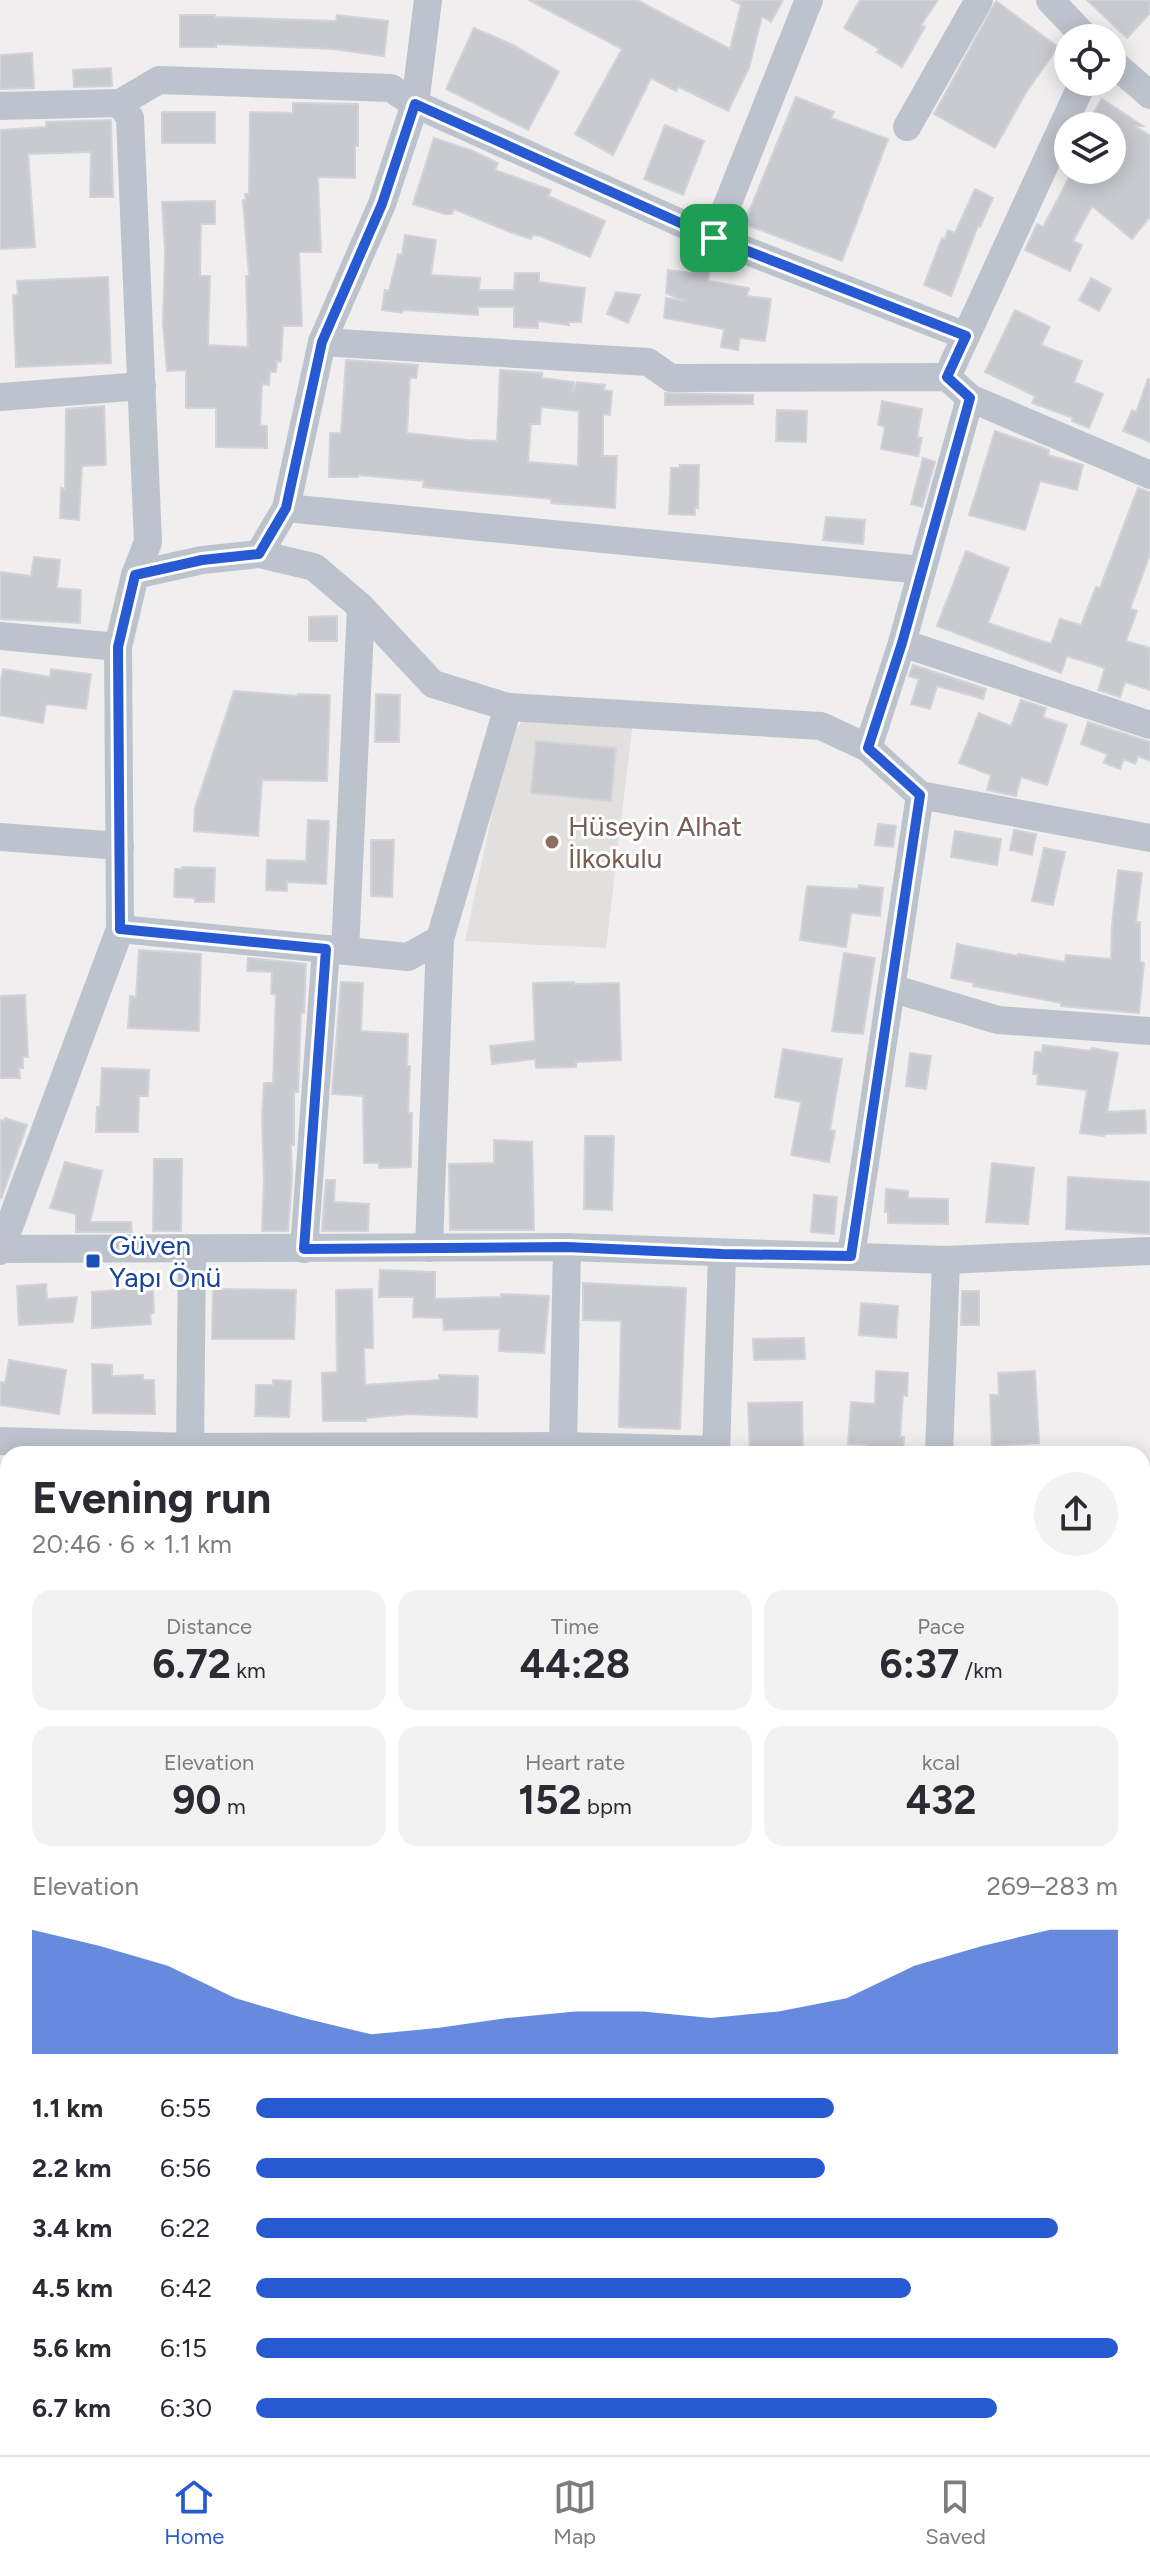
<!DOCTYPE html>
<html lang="en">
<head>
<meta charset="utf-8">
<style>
  body { margin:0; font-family:Figtree,sans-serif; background:#f2f2f3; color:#2b2b33; height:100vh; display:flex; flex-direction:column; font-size:30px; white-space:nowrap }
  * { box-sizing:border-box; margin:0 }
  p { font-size:26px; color:#7c7c81 }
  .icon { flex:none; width:44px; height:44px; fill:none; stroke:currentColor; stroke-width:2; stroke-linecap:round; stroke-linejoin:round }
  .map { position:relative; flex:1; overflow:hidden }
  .side { position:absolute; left:0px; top:1446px; width:1150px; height:1010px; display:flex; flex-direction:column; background:#fff; border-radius:24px 24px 0 0; box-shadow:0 4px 20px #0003 }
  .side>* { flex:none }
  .buttons { position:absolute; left:1054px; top:24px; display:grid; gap:16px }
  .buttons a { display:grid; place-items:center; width:72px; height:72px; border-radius:50%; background:#fff; box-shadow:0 4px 20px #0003; font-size:40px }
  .pin { position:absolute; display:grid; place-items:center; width:68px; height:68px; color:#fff; margin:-34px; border-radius:16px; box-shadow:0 4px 12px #0006 }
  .round { display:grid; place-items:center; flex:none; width:84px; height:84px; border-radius:42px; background:#f2f2f3 }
  .head { display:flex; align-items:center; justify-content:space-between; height:136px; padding:0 32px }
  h1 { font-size:44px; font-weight:700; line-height:60px }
  .figures { display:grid; grid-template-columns:repeat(3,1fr); gap:12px; height:136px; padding:8px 32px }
  .figures div { display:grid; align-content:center; border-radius:20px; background:#f2f2f3; text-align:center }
  .figures b { font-size:40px; font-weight:700 }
  .figures small { font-size:22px; font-weight:400 }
  .figures p { font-size:22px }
  .chart { height:224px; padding:16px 32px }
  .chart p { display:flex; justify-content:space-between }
  .chart svg { width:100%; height:144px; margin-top:8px; fill:#275ad2; opacity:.7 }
  ul { padding:0 32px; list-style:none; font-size:26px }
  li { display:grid; grid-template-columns:128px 96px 1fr; align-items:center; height:60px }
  li i { height:20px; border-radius:10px; background:#275ad2 }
  .menu { display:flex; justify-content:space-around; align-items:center; height:112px; border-top:2px solid #e1e1e2; background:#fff; font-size:22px; color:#7c7c81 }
  .menu a { display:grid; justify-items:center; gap:4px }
  .menu .on { color:#275ad2 }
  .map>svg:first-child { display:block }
  .education { fill:#e1e0df }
  .green { fill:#bfebd6 }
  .building { fill:#c9cad0; stroke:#d2d3d9; stroke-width:2; fill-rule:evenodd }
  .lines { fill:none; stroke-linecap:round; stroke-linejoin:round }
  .minor { stroke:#bdc3cc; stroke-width:28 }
  .route-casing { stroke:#fff; stroke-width:16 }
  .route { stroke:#275ad2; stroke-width:10 }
  .education-dot { fill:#8d6e63; stroke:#fff; stroke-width:3 }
  .transit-dot { fill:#1a4fb4; stroke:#fff; stroke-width:3 }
  .labels { text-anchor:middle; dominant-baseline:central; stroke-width:6; stroke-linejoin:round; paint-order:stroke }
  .education-label { font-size:28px; fill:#785e54; stroke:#fff; text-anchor:start }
  .transit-label { font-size:28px; fill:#164399; stroke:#fff; text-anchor:start }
</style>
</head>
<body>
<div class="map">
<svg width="1150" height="2455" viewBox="0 0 1150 2455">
  <rect width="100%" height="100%" fill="#f0eeee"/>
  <path class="education" d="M 524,718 L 633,721 L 606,948 L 465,941 L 507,743 Z"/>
  <path class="green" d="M 0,2370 L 8,2383 L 8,2448 L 46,2448 L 48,2455 L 0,2455 Z"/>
  <g class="building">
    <path d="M 529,0 L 637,0 L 730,49 L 741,5 L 732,0 L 783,0 L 771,22 L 762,16 L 749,68 L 728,111 L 679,87 L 676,91 L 651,78 L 613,155 L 575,134 L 622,49 Z"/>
    <path d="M 860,0 L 938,0 L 921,25 L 925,27 L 902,67 L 877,52 L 879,49 L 844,28 Z"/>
    <path d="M 1087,0 L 1150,0 L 1150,13 L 1127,38 Z"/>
    <path d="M 996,1 L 1058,47 L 1025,94 L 995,148 L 934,114 Z"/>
    <path d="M 180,15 L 215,15 L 215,17 L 336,21 L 337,15 L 388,21 L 384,56 L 333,49 L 216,44 L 216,47 L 180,47 Z"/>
    <path d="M 474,28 L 513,45 L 559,72 L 528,130 L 446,89 Z"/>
    <path d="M 32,53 L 34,88 L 0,89 L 0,55 Z"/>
    <path d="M 111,68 L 112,86 L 74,87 L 73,70 Z"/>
    <path d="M 796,97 L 834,112 L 831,118 L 888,139 L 842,261 L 744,224 Z"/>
    <path d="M 1102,99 L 1143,126 L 1135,126 L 1150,136 L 1150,217 L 1132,239 L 1092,206 L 1073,241 L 1082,245 L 1070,271 L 1025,250 L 1037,224 L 1043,227 L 1073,170 L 1112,170 L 1112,126 L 1085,126 Z"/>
    <path d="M 293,103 L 358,104 L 358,146 L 355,146 L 355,178 L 318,177 L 321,252 L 299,252 L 302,326 L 283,326 L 281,362 L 277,361 L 276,372 L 270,372 L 269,385 L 262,384 L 260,425 L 267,426 L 267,448 L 216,447 L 216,408 L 186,408 L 186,370 L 167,371 L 163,324 L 165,252 L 162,202 L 215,201 L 215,224 L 201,224 L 200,276 L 210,276 L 208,345 L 248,347 L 246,276 L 249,276 L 243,200 L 246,200 L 245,194 L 249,194 L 250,112 L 293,113 Z"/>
    <rect x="162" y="112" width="53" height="31"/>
    <path d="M 111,120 L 113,197 L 90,197 L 91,152 L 28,154 L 35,247 L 0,249 L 0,130 L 46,127 L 46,122 Z"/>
    <path d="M 665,125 L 704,141 L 683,195 L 644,179 Z"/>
    <path d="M 434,138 L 473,151 L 498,163 L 495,170 L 551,190 L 548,196 L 605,221 L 590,257 L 540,236 L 533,235 L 531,239 L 510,232 L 454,209 L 452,214 L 445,214 L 413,204 Z"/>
    <path d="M 975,189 L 993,198 L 980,227 L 978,226 L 951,296 L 924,285 L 942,238 L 945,239 L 948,230 L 955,233 Z"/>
    <path d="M 405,235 L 436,240 L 431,275 L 480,278 L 479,290 L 514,290 L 515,273 L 539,273 L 539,282 L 585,288 L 581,322 L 569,322 L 569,325 L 538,321 L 538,328 L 514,327 L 514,307 L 478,307 L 478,315 L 403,310 L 402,313 L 382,310 L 385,290 L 389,291 L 398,254 L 402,255 Z"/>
    <path d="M 693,265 L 710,268 L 708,281 L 749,288 L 747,296 L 771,299 L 765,341 L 740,338 L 738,350 L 721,347 L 724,329 L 664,318 L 666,298 L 685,301 L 666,293 L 668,270 L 692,273 Z"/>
    <path d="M 108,277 L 111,363 L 16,367 L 13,295 L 18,295 L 17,281 Z"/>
    <path d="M 1091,278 L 1111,289 L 1099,311 L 1079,300 Z"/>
    <path d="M 616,292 L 640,295 L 628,323 L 607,314 Z"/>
    <path d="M 1015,310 L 1050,327 L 1041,345 L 1082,361 L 1074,382 L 1103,394 L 1089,428 L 1072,421 L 1073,418 L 1032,403 L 1035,396 L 985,372 Z"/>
    <path d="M 346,360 L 418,365 L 416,378 L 410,378 L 407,433 L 467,440 L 497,441 L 500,370 L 542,373 L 542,378 L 574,382 L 573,393 L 577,382 L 605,385 L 604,390 L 612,391 L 610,415 L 603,414 L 603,456 L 617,456 L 615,508 L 551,503 L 551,499 L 423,487 L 424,481 L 358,475 L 358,477 L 329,477 L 330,433 L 341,433 ZM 541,407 L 579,411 L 578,466 L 528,462 L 531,424 L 540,424 Z"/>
    <path d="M 1148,379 L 1150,380 L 1150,442 L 1123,431 L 1132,410 L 1136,412 Z"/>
    <path d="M 665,393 L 753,395 L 753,404 L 665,405 Z"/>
    <path d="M 882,401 L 922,409 L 917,437 L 922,438 L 918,456 L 881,449 L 885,427 L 878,425 Z"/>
    <path d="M 104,406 L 106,465 L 82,466 L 79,520 L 60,518 L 61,488 L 65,489 L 66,409 Z"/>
    <path d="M 777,410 L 807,411 L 806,442 L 776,441 Z"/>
    <path d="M 995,431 L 1049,450 L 1048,455 L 1083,465 L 1077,490 L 1040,481 L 1025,530 L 969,515 Z"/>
    <path d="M 923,458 L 935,462 L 922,507 L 911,504 Z"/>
    <path d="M 680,465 L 699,465 L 698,508 L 695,507 L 695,515 L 669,514 L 671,468 L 680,468 Z"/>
    <path d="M 1138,488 L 1150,492 L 1150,554 L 1130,609 L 1137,611 L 1126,641 L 1150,648 L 1150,690 L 1125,682 L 1120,697 L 1098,690 L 1105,668 L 1067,656 L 1061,673 L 937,626 L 966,551 L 1009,568 L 988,623 L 1051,644 L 1060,619 L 1081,625 L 1096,587 L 1100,588 Z"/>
    <path d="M 826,517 L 865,520 L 863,544 L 823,540 Z"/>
    <path d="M 34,557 L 60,560 L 57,588 L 81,590 L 80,623 L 0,619 L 0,572 L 31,576 Z"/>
    <path d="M 337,616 L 337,641 L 309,641 L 309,617 Z"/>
    <path d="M 913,665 L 986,689 L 983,699 L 937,686 L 930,709 L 911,704 L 919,679 L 909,676 Z"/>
    <path d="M 3,669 L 50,677 L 51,669 L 91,674 L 86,709 L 46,704 L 43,723 L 0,715 L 0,686 Z"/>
    <path d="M 234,691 L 298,696 L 298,694 L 330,695 L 327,781 L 262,780 L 258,836 L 194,831 L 195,808 Z"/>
    <path d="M 376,694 L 400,695 L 399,742 L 375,742 Z"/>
    <path d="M 1021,700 L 1046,708 L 1043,717 L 1067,725 L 1047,785 L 1021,777 L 1016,796 L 987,790 L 991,775 L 959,763 L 979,713 L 1011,726 Z"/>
    <path d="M 1088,722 L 1150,742 L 1150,761 L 1138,756 L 1135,764 L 1124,759 L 1120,769 L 1104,763 L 1107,754 L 1081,744 Z"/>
    <path d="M 536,741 L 616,748 L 611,801 L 531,793 Z"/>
    <path d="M 308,820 L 329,821 L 326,884 L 287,882 L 287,891 L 266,890 L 267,860 L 306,861 Z"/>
    <path d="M 878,824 L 896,826 L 893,847 L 875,845 Z"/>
    <path d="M 1014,830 L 1036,834 L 1032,855 L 1010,850 Z"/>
    <path d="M 955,831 L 1001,839 L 997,865 L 951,857 Z"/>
    <path d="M 371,840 L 394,840 L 392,897 L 371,896 Z"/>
    <path d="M 1044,848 L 1065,852 L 1053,905 L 1032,901 Z"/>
    <path d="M 182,867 L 215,868 L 214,902 L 195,902 L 195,898 L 174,897 L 175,869 L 182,869 Z"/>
    <path d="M 1118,870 L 1142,873 L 1136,922 L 1140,922 L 1140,962 L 1144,963 L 1139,1013 L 1061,1006 L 1061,1003 L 973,986 L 974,983 L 951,978 L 957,944 L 1018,956 L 1018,954 L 1065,962 L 1066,955 L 1111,959 L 1112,925 Z"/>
    <path d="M 859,885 L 883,888 L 880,916 L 851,913 L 846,947 L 800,940 L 807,886 L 858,889 Z"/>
    <path d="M 139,950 L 201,954 L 199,1031 L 128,1028 L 130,996 L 136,997 Z"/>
    <path d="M 844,953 L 875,958 L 863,1034 L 832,1031 Z"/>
    <path d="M 248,958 L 306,964 L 304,1013 L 301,1013 L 298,1092 L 294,1092 L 294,1145 L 291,1145 L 292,1178 L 288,1231 L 262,1231 L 264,1178 L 262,1118 L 264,1083 L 273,1083 L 276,995 L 271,994 L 272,972 L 247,971 Z"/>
    <path d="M 341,982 L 363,983 L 361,1031 L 408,1034 L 407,1066 L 410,1066 L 408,1113 L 412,1113 L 411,1167 L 379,1168 L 379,1163 L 364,1163 L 363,1096 L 332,1094 Z"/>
    <path d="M 574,982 L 574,984 L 619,983 L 621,1060 L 576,1062 L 576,1067 L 536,1068 L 535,1059 L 492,1064 L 490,1046 L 535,1041 L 533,983 Z"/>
    <path d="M 25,995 L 28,1057 L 23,1057 L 23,1068 L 19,1068 L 20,1078 L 0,1078 L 0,996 Z"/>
    <path d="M 1043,1045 L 1091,1051 L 1092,1048 L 1118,1053 L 1107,1112 L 1145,1110 L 1146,1133 L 1104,1134 L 1104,1136 L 1080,1133 L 1087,1090 L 1037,1084 L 1038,1074 L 1033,1074 L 1035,1052 L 1042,1052 Z"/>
    <path d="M 783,1049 L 842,1059 L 830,1130 L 835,1131 L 829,1162 L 791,1155 L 801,1102 L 775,1097 Z"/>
    <path d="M 910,1053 L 931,1056 L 926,1089 L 906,1086 Z"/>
    <path d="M 102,1068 L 149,1070 L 148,1096 L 139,1096 L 138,1132 L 96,1132 L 97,1107 L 100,1107 Z"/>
    <path d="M 5,1118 L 27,1125 L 1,1199 L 0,1120 L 4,1121 Z"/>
    <path d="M 585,1136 L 614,1136 L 612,1210 L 584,1209 Z"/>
    <path d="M 494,1140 L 532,1142 L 534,1230 L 450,1230 L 449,1164 L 494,1163 Z"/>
    <path d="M 154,1159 L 182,1159 L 181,1231 L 153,1231 Z"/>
    <path d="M 65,1162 L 102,1171 L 90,1222 L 131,1222 L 132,1232 L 76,1232 L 76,1214 L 50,1208 Z"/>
    <path d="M 992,1163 L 1034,1168 L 1028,1224 L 986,1222 Z"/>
    <path d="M 1068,1177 L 1150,1182 L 1150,1234 L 1066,1229 Z"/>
    <path d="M 326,1180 L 335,1180 L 334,1202 L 369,1204 L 368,1231 L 322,1231 Z"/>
    <path d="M 886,1189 L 908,1191 L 908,1198 L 948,1199 L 948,1224 L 888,1223 L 888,1212 L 885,1212 Z"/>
    <path d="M 814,1195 L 837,1197 L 834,1234 L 811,1232 Z"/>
    <path d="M 380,1270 L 435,1272 L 435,1299 L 501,1297 L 501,1294 L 549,1296 L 544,1353 L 499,1351 L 500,1329 L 444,1330 L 443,1318 L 413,1317 L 414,1297 L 379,1297 Z"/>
    <path d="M 583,1283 L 686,1288 L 680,1429 L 619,1427 L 621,1321 L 583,1320 Z"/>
    <path d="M 46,1284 L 47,1299 L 77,1297 L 73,1322 L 19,1325 L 17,1286 Z"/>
    <path d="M 144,1288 L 144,1292 L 153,1291 L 154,1313 L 150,1314 L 151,1324 L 92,1328 L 92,1292 Z"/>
    <path d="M 213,1289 L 296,1290 L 294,1339 L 212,1339 Z"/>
    <path d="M 372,1289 L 373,1348 L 364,1348 L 365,1385 L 439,1380 L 439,1375 L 478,1376 L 477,1417 L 409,1414 L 366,1418 L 366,1421 L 323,1421 L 322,1373 L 337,1372 L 336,1290 Z"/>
    <path d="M 962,1291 L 979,1291 L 979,1325 L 961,1325 Z"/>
    <path d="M 861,1303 L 898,1306 L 896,1338 L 859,1335 Z"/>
    <path d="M 804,1338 L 805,1359 L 754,1360 L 753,1339 Z"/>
    <path d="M 9,1360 L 66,1370 L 59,1414 L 0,1405 L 0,1382 L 5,1383 Z"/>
    <path d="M 92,1364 L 112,1365 L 112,1376 L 143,1375 L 143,1380 L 154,1380 L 155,1414 L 93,1413 Z"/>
    <path d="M 876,1371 L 908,1373 L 907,1396 L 903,1395 L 900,1437 L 904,1437 L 903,1454 L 866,1454 L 867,1445 L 848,1444 L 851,1402 L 875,1404 Z"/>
    <path d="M 1035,1371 L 1039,1443 L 992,1446 L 990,1395 L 999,1395 L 998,1373 Z"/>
    <path d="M 273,1380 L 291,1381 L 289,1417 L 255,1416 L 256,1385 L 273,1385 Z"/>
    <path d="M 802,1402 L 803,1454 L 750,1454 L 748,1403 Z"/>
  </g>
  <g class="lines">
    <g class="minor">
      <path d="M 1050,0 L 1086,38"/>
      <path d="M 1112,62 L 1150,95"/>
      <path d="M 0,106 L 120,103 L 159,80 L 391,88 L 415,104 L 714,238 L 966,336"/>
      <path d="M 907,127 L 979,0"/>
      <path d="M 714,238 L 809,0"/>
      <path d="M 322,342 L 648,362 L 671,378 L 947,377 L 970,398 L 1150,475"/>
      <path d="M 947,377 L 1083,82"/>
      <path d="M 0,397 L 142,386"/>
      <path d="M 286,508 L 922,570"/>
      <path d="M 259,554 L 286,508 L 322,342 L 382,204 L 415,104 L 428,0"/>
      <path d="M 135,575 L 202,560 L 259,554 L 314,567 L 361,607 L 433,684 L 508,707 L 821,726 L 868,748 L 920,795 L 1150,838"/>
      <path d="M 0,636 L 118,647"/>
      <path d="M 902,643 L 1150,725"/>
      <path d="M 868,748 L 902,643 L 970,398"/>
      <path d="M 0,837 L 120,846"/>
      <path d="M 120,929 L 408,957 L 440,939 L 508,707"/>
      <path d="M 345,951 L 361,607"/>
      <path d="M 891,988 L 998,1020 L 1150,1031"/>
      <path d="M 429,1248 L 440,939"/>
      <path d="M 0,1249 L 567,1247 L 946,1260 L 1150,1251"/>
      <path d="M 304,1249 L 326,949"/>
      <path d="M 0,1251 L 120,929 L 118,647 L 135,575 L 148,542 L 130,118 L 120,103"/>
      <path d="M 851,1256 L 920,795"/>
      <path d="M 0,1441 L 189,1447 L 563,1446 L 716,1450"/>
      <path d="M 563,1446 L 567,1247"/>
      <path d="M 190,1454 L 192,1250"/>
      <path d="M 716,1454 L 722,1254"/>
      <path d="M 939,1454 L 946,1260"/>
      <path d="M 1142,1581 L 1150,1542"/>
      <path d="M 0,1610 L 8,1610"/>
      <path d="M 1142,1695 L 1150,1673"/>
      <path d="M 1142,1792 L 1150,1792"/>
      <path d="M 0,1805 L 8,1806"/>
      <path d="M 0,1840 L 8,1840"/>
      <path d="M 0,2099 L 8,2096"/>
      <path d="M 0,2301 L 8,2314"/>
      <path d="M 95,2448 L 100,2455"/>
      <path d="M 328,2448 L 332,2455"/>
    </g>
  </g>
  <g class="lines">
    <g class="route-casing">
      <path id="route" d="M 415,104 L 714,238 L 966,336 L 947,377 L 970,398 L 902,643 L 868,748 L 920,795 L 851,1256 L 722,1254 L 567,1247 L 304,1249 L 326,949 L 120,929 L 118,647 L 135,575 L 202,560 L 259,554 L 286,508 L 322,342 L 382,204 Z"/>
    </g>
    <use href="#route" class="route"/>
  </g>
  <circle class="education-dot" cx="552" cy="842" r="8"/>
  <rect class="transit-dot" x="85" y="1253" width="16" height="16" rx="4"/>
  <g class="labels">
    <g class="education-label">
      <text x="568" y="826">Hüseyin Alhat<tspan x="568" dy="32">İlkokulu</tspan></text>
    </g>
    <g class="transit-label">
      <text x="109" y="1245">Güven<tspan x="109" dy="32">Yapı Önü</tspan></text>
    </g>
  </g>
</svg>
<div class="buttons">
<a><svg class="icon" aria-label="locate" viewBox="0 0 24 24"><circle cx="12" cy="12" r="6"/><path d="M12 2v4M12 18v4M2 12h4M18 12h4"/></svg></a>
<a><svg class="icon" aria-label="layers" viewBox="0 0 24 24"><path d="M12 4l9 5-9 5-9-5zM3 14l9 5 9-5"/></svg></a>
</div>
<div class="pin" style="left:714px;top:238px;background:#1e9e55"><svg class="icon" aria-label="arrive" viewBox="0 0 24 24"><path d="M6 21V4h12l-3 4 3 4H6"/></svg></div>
<section class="side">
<div class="head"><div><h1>Evening run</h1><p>20:46 · 6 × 1.1 km</p></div><a class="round"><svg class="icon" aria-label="share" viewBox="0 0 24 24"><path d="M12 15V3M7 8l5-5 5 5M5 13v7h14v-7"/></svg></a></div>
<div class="figures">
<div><p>Distance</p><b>6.72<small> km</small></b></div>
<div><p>Time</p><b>44:28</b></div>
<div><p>Pace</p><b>6:37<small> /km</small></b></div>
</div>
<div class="figures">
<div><p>Elevation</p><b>90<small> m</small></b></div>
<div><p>Heart rate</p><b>152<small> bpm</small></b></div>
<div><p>kcal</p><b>432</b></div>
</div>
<div class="chart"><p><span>Elevation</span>269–283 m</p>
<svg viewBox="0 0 160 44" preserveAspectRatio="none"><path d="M0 44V6L10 11L20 17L30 27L40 33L50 38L60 36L70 33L80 31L90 31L100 33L110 31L120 27L130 17L140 11L150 6L160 6V44z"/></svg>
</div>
<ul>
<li><b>1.1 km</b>6:55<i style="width:67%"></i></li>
<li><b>2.2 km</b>6:56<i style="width:66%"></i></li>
<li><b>3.4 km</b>6:22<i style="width:93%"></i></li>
<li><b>4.5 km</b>6:42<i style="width:76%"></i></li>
<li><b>5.6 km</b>6:15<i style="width:100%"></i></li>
<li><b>6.7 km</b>6:30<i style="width:86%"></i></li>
</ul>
</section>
</div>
<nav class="menu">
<a class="on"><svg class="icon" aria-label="home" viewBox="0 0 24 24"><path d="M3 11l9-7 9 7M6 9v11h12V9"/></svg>Home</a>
<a><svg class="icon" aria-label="map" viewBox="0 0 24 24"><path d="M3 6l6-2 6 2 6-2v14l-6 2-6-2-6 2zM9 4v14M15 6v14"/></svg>Map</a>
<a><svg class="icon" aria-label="saved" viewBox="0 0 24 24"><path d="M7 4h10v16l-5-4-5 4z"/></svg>Saved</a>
</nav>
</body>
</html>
